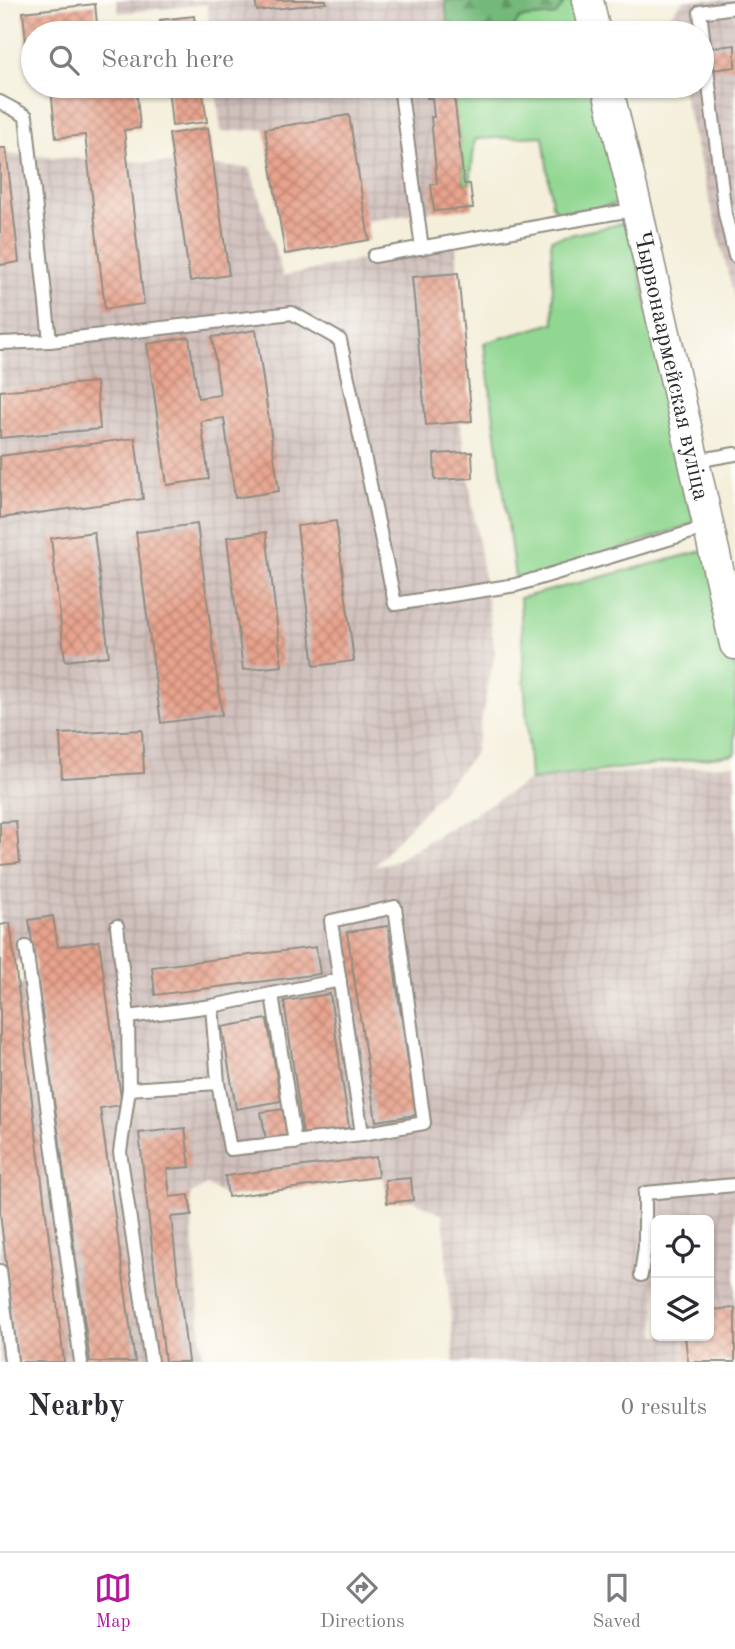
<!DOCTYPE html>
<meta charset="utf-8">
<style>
body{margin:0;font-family:"Old Standard TT",serif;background:#f2f2f3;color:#2b2b33}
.controls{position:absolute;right:21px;bottom:21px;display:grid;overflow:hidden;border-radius:10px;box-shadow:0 2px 5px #0004}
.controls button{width:63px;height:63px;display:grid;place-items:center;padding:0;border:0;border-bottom:2px solid #e1e1e2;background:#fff;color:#2b2b33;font:35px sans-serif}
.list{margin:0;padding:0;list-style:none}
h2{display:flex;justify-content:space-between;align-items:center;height:91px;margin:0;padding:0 28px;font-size:30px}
h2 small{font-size:23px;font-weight:400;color:#7c7c81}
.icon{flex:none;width:38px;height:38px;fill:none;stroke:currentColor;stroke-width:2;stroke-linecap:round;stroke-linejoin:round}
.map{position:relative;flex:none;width:735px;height:1362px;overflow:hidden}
.search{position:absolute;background:#fff;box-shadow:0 2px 5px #0004;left:21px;right:21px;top:21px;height:77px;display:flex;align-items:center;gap:18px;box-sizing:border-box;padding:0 24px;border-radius:38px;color:#7c7c81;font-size:26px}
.sheet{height:189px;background:#fff}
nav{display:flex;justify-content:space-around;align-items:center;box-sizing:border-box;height:98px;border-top:2px solid #e1e1e2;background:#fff;font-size:19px;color:#7c7c81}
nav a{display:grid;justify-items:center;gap:4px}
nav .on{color:#b5179e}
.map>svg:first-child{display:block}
.industrial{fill:url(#industrial-grid);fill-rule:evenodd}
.green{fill:#91d791;stroke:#5e815e;stroke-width:2}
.forest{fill:url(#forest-firs);stroke:#507253;stroke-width:2}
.building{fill:url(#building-cross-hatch)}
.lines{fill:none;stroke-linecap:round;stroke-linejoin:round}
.service-casing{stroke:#908d83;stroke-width:16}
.tertiary-casing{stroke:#908d83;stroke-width:33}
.service{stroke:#fff;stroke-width:12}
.tertiary{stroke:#fff;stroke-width:30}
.labels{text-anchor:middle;stroke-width:7;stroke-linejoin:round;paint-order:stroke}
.street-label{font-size:24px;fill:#2b2b2b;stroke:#fdfcf7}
</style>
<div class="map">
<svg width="735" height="1362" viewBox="0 0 735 1362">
<defs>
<pattern id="industrial-grid" width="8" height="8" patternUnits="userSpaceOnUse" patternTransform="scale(1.75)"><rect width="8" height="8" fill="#d0c0bc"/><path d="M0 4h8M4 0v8" fill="none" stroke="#b3a5a2"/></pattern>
<pattern id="forest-firs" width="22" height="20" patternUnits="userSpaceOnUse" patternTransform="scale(1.75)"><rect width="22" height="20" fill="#74b87b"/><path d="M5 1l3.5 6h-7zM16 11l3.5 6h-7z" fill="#5f9665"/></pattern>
<pattern id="building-cross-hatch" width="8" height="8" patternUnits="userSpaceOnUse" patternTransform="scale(1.75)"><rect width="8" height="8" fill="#e8a38d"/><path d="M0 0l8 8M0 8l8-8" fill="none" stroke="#bc8573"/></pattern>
</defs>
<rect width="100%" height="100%" fill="#fdfcf7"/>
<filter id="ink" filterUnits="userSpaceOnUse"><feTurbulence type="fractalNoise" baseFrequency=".0143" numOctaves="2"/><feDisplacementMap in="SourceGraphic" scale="14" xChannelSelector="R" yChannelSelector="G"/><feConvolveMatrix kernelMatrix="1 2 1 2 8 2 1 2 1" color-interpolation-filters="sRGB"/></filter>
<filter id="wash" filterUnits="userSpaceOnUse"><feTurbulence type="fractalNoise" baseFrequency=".00686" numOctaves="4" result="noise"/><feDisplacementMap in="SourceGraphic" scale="28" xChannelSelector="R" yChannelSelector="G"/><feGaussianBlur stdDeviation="1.57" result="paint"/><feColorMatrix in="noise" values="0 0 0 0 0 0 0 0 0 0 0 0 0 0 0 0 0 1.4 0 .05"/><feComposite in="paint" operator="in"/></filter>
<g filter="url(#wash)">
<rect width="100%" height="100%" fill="#f4efdb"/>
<!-- industrial -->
<path class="industrial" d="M 116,0 L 445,0 L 448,33 L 210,33 L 207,4 L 119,13 Z
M 684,0 L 735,0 L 735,301 L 681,86 L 702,86 L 702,33 L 668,33 L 664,21 Z
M 216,86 L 453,86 L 464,184 L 470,184 L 473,208 L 434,211 L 367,221 L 369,240 L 285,254 L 265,129 L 221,132 Z
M 4,154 L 250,168 L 283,276 L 455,240 L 470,405 L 458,410 L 495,652 L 474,755 L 375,865 L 392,863 L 530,780 L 735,764 L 735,1362 L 454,1362 L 443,1215 L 413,1200 L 411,1178 L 385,1180 L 378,1177 L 228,1197 L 206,1185 L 190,1195 L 203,1362 L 0,1362 L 0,1003 L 58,952 L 0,964 L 0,157 ZM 656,1220 L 709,1220 L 709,1336 L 656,1336 Z"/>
<!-- green -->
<path class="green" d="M 566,0 L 572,0 L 581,33 L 510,33 L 520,18 L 556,15 Z
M 453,86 L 595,86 L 623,191 L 616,204 L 559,214 L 552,205 L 543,136 L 475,139 L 470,184 L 464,184 Z
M 629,222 L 694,523 L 516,585 L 484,343 L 554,323 L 551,239 Z
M 710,549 L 731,650 L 735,660 L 735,754 L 530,780 L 520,598 Z"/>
<!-- forest -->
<path class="forest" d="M 445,0 L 566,0 L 556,15 L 520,18 L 510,33 L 448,33 Z"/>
<g id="blocks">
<!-- building -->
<path class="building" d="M 255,0 L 326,0 L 327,3 L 257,11 Z
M 95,4 L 98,33 L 33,33 L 33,52 L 27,52 L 23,12 Z
M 194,16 L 196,33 L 161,33 L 160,20 Z
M 735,45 L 735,67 L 712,70 L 709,48 Z
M 81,86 L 136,86 L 140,128 L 124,130 L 144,304 L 105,309 L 85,135 L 56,138 L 51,89 Z
M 168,86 L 202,86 L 207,122 L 172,126 Z
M 426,86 L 453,86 L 464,184 L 470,184 L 473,208 L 434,211 L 431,184 L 437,184 L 431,117 L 434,117 L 432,98 L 427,98 Z
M 349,115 L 369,240 L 285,254 L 265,129 Z
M 208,128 L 229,275 L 190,281 L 169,134 Z
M 0,148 L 6,148 L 19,262 L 0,265 Z
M 458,273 L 472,421 L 426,425 L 412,277 Z
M 256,330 L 279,491 L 235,498 L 224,418 L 201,421 L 209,479 L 167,485 L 147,344 L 189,337 L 198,398 L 220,395 L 212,337 Z
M 96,382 L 100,429 L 0,438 L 0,391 Z
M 135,438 L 143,499 L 0,518 L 0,456 Z
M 472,452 L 473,478 L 435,480 L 434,454 Z
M 336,521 L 354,661 L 314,666 L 297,526 Z
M 197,524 L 222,715 L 161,723 L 136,532 Z
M 94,532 L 109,656 L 65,661 L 51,538 Z
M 266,532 L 282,666 L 243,670 L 227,537 Z
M 142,730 L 144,773 L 62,778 L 60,734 Z
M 16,821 L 20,863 L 0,865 L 0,822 Z
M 53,916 L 58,947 L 99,941 L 122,1105 L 100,1108 L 135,1362 L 90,1362 L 29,920 Z
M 10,923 L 58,1311 L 64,1362 L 18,1362 L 0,1213 L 0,925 Z
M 388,926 L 416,1115 L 376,1121 L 347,932 Z
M 316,947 L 320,974 L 155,995 L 152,967 Z
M 330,994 L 349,1128 L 303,1135 L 284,1001 Z
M 267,1019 L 281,1101 L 236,1109 L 222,1027 Z
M 284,1109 L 289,1135 L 266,1139 L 261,1112 Z
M 185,1128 L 190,1167 L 167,1169 L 170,1197 L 189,1195 L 192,1215 L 171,1217 L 188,1362 L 165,1362 L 139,1133 Z
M 376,1157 L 378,1177 L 228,1197 L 225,1176 Z
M 411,1178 L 413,1200 L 387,1203 L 385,1180 Z
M 735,1308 L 735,1362 L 688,1362 L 685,1336 L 709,1336 L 709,1310 Z"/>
</g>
</g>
<g filter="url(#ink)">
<use href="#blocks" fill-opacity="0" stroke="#908d83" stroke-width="2"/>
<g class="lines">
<!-- service casing -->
<g class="service-casing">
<path id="service" d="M 735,7 L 700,12 L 725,214 L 735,256
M 400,86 L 422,248
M 0,102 L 26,116 L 50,341
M 374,256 L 637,209
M 0,343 L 50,341 L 292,313 L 340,340 L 395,604 L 516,585 L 708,527
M 695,461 L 735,454
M 117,926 L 128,1017 L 129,1089 L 120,1152 L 151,1362
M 26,947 L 81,1362
M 272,994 L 295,1143
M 212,1006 L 218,1083
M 128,1017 L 212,1006 L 340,980
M 129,1089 L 218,1083 L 230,1149 L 362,1134 L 331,921 L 395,907 L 424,1123 L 362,1134
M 0,1271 L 11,1362
M 641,1275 L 645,1247 L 645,1193 L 735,1185"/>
</g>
<!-- tertiary casing -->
<g class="tertiary-casing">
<g id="tertiary">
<path d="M 588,0 L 595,33"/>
<path id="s1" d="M 607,86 L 637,209 L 735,644"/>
</g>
</g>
<!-- service -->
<use href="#service" class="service"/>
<!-- tertiary -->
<use href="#tertiary" class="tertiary"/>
</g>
</g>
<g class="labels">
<!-- street labels -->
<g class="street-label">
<text dy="8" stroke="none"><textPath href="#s1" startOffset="287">Чырвонаармейская вуліца</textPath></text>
</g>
</g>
</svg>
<div class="controls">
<button><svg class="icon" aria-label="locate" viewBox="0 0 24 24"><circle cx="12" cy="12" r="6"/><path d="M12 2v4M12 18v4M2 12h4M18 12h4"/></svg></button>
<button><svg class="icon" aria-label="layers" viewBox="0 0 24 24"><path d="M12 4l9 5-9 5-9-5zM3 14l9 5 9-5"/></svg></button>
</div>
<div class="search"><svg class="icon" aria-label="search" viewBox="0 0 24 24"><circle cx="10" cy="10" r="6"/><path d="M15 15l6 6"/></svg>Search here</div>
</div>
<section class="sheet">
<h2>Nearby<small>0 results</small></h2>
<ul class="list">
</ul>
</section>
<nav>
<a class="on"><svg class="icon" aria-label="map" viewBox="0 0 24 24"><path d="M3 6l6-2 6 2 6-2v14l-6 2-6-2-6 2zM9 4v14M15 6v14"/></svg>Map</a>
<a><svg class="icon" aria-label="directions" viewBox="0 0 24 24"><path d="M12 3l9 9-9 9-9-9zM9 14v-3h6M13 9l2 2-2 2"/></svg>Directions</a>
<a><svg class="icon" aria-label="saved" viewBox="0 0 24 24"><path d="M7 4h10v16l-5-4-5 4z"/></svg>Saved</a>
</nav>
